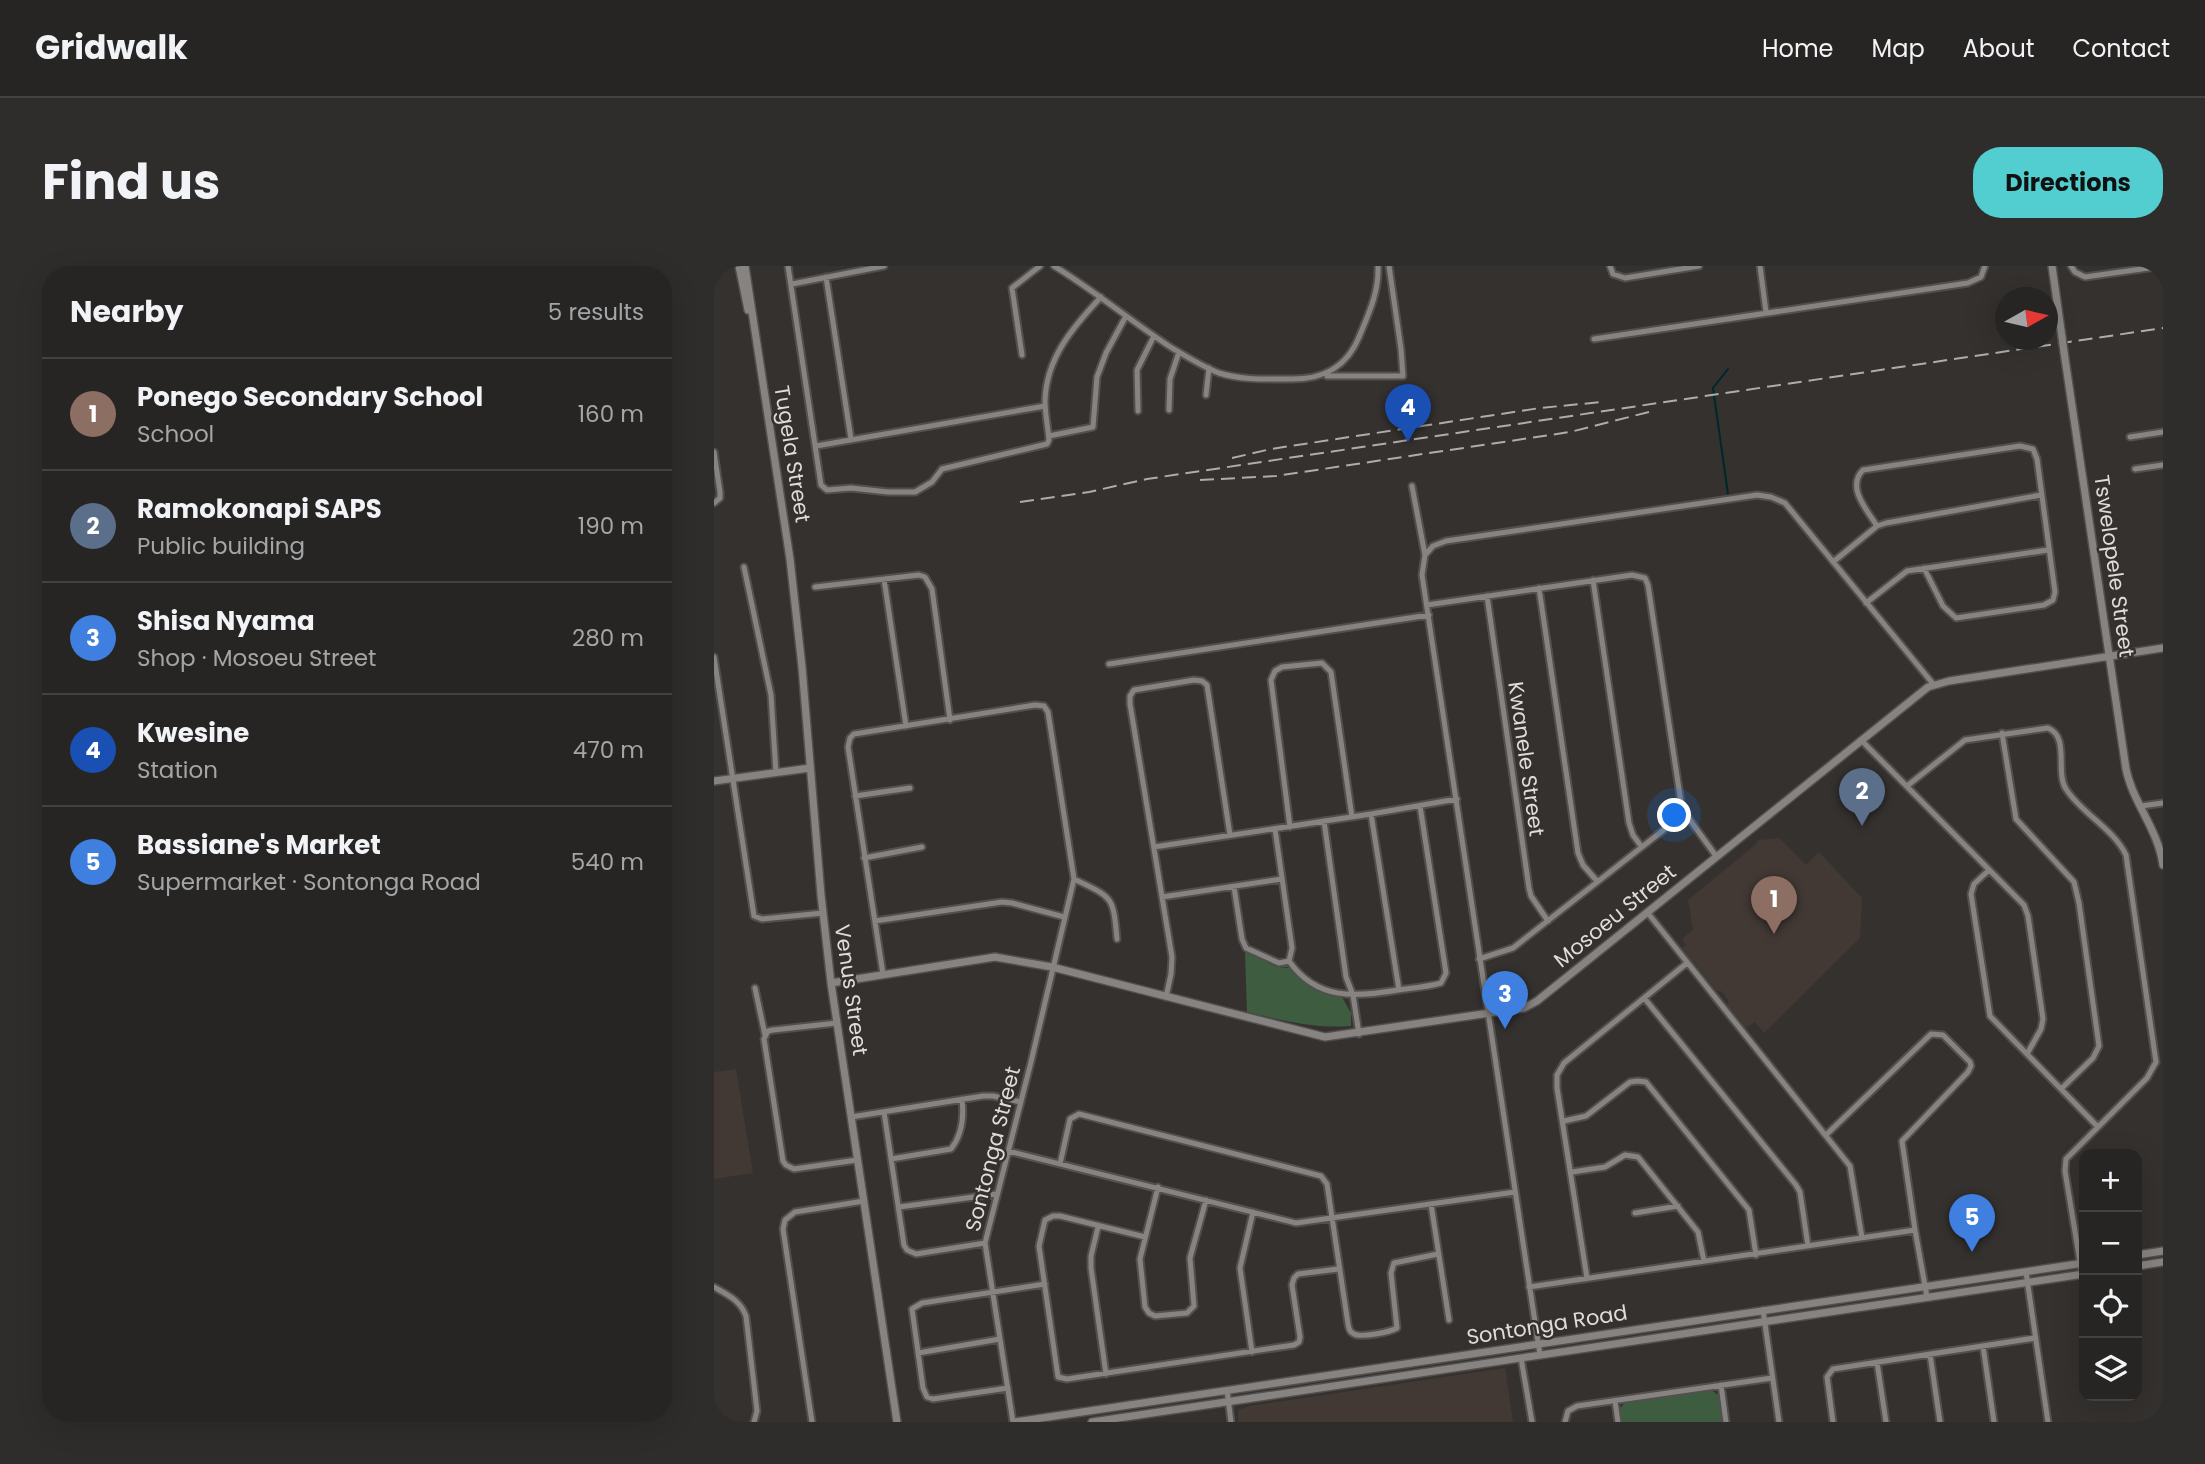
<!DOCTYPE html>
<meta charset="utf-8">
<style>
body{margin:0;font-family:Poppins,sans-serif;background:#2f2d2b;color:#f1f3f6}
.controls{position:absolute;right:21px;bottom:21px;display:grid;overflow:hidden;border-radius:14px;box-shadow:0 7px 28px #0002}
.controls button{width:63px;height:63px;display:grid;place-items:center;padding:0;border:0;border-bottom:2px solid #434241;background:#272523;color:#f1f3f6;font:35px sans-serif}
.compass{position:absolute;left:1281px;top:21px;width:63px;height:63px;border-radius:50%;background:#272523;box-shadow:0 7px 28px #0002;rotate:82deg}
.you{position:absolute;left:961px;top:550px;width:24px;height:24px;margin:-18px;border:5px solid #fff;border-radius:50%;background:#1a73e8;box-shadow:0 0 0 10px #1a73e833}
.badge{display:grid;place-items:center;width:46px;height:46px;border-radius:50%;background:#52cdd0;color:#fff;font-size:23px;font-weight:700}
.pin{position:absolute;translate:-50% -58px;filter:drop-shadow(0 2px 4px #0008)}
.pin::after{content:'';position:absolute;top:37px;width:24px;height:21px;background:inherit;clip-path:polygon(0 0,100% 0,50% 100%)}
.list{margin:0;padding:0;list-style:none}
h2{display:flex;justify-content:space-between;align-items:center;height:91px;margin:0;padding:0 28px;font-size:30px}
h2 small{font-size:23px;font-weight:400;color:#a4a5a6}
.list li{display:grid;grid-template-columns:46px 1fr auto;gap:21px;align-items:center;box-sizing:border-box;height:112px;padding:0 28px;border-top:2px solid #434241}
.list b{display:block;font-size:26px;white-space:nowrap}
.list p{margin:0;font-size:23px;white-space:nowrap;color:#a4a5a6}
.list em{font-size:23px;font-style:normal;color:#a4a5a6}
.icon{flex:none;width:38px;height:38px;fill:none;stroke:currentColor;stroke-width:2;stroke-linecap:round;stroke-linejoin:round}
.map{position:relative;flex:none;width:1449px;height:1156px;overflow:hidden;border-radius:28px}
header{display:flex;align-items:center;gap:42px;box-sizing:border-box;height:98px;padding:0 35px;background:#272523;border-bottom:2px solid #434241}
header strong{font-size:33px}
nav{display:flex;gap:38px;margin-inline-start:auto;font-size:24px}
.intro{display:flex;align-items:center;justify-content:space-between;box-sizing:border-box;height:168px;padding:0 42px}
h1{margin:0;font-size:49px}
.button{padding:18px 32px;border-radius:28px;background:#52cdd0;color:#111;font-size:24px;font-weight:700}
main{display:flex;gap:42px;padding:0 42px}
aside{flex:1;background:#272523;border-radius:28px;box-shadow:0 7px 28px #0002}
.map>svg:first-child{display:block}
.built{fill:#423934}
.green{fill:#3e5d40}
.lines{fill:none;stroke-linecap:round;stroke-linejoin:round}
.stream{stroke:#00272b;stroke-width:2}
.street-casing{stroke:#52504e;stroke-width:9}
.secondary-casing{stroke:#52504e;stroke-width:10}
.street{stroke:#868381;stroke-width:5}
.secondary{stroke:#868381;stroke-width:7}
.rail{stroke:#aeadab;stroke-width:2;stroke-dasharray:14 7;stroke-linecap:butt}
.secondary-bridge-casing{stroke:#52504e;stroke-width:10;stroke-linecap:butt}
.secondary-bridge{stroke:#868381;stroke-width:7}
.labels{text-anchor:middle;stroke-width:5;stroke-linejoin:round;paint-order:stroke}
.street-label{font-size:21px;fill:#dedddc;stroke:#34312f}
</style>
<header>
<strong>Gridwalk</strong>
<nav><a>Home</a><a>Map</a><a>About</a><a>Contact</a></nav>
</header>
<div class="intro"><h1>Find us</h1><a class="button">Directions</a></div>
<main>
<aside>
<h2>Nearby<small>5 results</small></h2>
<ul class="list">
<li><span class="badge" style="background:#8d6e63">1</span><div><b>Ponego Secondary School</b><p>School</p></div><em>160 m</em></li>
<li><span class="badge" style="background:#5c6f8a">2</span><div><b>Ramokonapi SAPS</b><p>Public building</p></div><em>190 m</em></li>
<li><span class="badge" style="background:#3f7fe0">3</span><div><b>Shisa Nyama</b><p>Shop · Mosoeu Street</p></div><em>280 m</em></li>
<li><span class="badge" style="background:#1a4fb4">4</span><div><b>Kwesine</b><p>Station</p></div><em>470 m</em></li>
<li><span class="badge" style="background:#3f7fe0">5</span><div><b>Bassiane's Market</b><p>Supermarket · Sontonga Road</p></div><em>540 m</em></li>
</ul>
</aside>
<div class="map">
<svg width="1449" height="1156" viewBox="0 0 1449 1156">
<rect width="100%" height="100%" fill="#34312f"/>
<!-- built -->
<path class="built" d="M 1065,572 L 1092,599 L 1105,586 L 1148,632 L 1146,672 L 1050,767 L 1041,756 L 1032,762 L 1014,740 L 1014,734 L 1007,725 L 1003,725 L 968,682 L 972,679 L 968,673 L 979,664 L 974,634 L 1041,579 L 1044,574 Z
M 22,803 L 39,907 L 0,913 L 0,806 Z
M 791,1102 L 799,1156 L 524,1156 L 524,1144 L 536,1140 Z"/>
<!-- green -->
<path class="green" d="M 531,686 L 563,701 L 577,702 L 593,718 L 604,725 L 628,731 L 637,747 L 637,760 C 601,763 567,754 533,746 Z
M 996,1123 L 1004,1129 L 1009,1156 L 907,1156 L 905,1143 L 912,1136 Z"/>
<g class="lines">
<!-- stream -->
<path class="stream" d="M 1014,103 L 999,122 L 1014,228"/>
<!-- street casing -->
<g class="street-casing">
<path id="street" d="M 74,0 L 107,219 L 113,224 L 137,222 L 174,226 L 201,226 L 218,216 L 228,203 L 333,178 L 335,174 C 334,161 331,148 331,135 C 332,92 359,61 387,31
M 340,0 C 381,25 418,56 458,82 C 473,91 489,101 505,107 C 527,114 551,113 574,113 C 607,114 632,103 645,71 C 655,47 665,26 664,0
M 896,0 L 899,8 L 911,12 L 985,0
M 1046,0 L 1052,46
M 1357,0 L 1361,6 L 1371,11 L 1449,0
M 112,11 L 137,173
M 78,18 L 170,0
M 880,73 L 1254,17 L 1267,11 L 1271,0
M 308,89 L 298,22 L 326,0
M 613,110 L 689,110 L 687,83 L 675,0
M 492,129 L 495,102
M 455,144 L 456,113 L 465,86
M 424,145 L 423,104 L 440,70
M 335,170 L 379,161 L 383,111 L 392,87 L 412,50
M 1416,171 L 1449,166
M 102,180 L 331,140
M 0,186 L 6,226 L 6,232 L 0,237
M 1421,203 L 1449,199
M 698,220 L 711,289 L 708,309 L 826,1089
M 1163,260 C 1153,244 1132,221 1149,204 L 1306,180 L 1319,183 L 1323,193 L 1341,326 L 1339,334 L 1330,339 L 1242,352 L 1229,340 L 1210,302
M 711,289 L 719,280 L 732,275 L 1043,229 L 1057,231 L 1071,237 L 1220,419
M 1119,296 L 1163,260 L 1172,257 L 1327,229
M 30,301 L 57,429 L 62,507
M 170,313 L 192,460
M 879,314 L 915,557 L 919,569 L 927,580
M 101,321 L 205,309 L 211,311 L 218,323 L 236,454
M 825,322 L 864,587 L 869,599 L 883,615
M 773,330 L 815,622 L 817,630 L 834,655
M 1152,337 L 1193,305 L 1334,284
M 713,339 L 918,309 L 931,312 L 934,319 L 968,543 L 1002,590
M 0,391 L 40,650 L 48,653 L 109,647
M 395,398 L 715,349
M 1288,467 L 1302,553 L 1360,616 L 1365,637 L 1385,780 L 1379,792 L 1347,823
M 1147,474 L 1310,639 L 1314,650 L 1329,753 L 1327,763 L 1313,788
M 1193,520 L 1251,474 L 1334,462 C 1356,471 1341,506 1352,523 C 1368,548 1399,562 1412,589 L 1442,796 L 1433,812 L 1352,893 L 1351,905 L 1368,1008
M 141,530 L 196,522
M 1427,540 L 1449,537
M 657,548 L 685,724
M 610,555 L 632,711 L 639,729 L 645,768
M 576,561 L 557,414 L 561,405 L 568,401 L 608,397 L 617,406 L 638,551
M 561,563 L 578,682 L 575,695
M 440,581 L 657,548 L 743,533
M 150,592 L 208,581
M 1275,604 L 1260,618 L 1257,628 L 1276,750 L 1383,860
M 360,613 C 399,632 399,629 403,673
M 520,621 L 528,673 L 532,682 L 565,697 L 575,695 C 603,735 642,731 684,724 C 698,722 713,721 727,717 L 732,707 L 706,540
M 448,631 L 568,613
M 933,646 L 1136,900 L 1148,972
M 161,655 L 288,636 L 298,637 L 350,651
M 765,693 L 799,682 L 970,548
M 169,708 L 134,481 L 136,472 L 140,468 L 321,439 L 330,440 L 334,446 L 360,613 L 317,796 L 271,977 L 299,1156
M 41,722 L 51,769
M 452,731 L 457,708 L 458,691 L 416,438 L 416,430 L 420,424 L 480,414 L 488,415 L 493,419 L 516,569
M 931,733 L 1082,919 L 1086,926 L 1094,980
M 123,757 L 59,764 L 54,765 L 50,773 L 69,895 L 72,899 L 80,903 L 143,894
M 170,846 L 190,979 L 193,984 L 202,988 L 271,977
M 137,851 L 269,830 L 279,830 L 307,836
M 850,855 L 872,850 L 916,816 L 924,815 L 932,816 L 1035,944 L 1042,989
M 1112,869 L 1217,768 L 1229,769 L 1256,796 L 1257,800 L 1254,806 L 1188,875 L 1201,964 L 1213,1031
M 294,885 L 582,957 L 801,926
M 177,893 L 237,883 C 248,869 250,850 248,833
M 346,898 L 356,853 L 365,848 L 607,910 L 613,918 L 634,1058 C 635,1062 635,1066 640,1068 C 647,1072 676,1066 683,1062 L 677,1007 L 680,997 L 724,988
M 858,906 L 891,901 L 911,889 L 924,891 L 984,966 L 990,995
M 444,921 L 426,993 L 431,1041 L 435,1047 L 441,1050 L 473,1047 L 480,1040 L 476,992 L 492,934
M 717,938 L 735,1054
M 185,941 L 282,928
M 921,947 L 964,940
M 384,961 L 377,990 L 377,1002 L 392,1108
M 431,971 L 346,950 L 339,950 L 331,954 L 325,980 L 344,1111 L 353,1113 L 580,1079 L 585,1076 L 586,1071 L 578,1019 L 580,1012 L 584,1008 L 624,1003
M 1312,1006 L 1334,1156
M 873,1012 L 843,822 L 843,809 L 850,797 L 973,697
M 0,1021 C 14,1029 26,1034 32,1050 L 43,1145 L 40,1156
M 815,1021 L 1201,964
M 1049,1044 L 1065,1156
M 1269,1080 L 1280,1156
M 538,1086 L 526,1002 L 539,946
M 204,1087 L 286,1073
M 1216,1088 L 1226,1156
M 807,1092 L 818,1156
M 1163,1096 L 1172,1156
M 1007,1119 L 1012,1156
M 294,1122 L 219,1133 L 213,1131 L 209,1122 L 198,1043 L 208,1037 L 331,1018
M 513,1124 L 517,1156
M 901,1135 L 904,1156
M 98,1156 L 69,963 L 71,954 L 81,946 L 150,935
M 851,1156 L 854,1145 L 863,1140 L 1058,1112
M 1119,1156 L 1113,1111 L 1119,1103 L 1321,1072"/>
</g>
<!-- secondary casing -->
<g class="secondary-casing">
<path id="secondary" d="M 25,0 L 34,44
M 31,0 L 76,293 L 88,401 L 107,629 L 117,717 L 183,1156
M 1338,0 L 1348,71
M 1350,86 L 1412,503 C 1419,537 1444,563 1449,599
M 0,515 L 96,502
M 117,717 L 281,691 L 338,701 L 611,771 L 810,742 L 823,735 L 1214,421 L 1235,415 L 1449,382
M 1423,989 L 1449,985
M 1423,1000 L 1449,996
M 301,1156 L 1370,997
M 378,1156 L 1370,1008"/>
</g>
<!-- street -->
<use href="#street" class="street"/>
<!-- secondary -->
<use href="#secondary" class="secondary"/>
<!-- rail -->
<path class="rail" d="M 518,192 L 557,183 L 826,142 L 888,136
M 486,214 L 562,210 L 856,166 L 935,146
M 306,236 L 375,226 L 433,213 L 1449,62"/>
<!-- secondary-bridge casing -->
<g class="secondary-bridge-casing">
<path id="secondary-bridge" d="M 1348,71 L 1350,86"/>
</g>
<!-- secondary-bridge -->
<use href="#secondary-bridge" class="secondary-bridge"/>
</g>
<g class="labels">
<!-- street labels -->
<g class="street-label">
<text transform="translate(78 188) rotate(81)" y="7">Tugela Street</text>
<text transform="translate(1400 300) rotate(82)" y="7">Tswelopele Street</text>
<text transform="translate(812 493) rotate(82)" y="7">Kwanele Street</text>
<text transform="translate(901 650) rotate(-39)" y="7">Mosoeu Street</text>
<text transform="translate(137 724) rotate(82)" y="7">Venus Street</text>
<text transform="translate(279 883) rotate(-76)" y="7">Sontonga Street</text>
<text transform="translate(833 1059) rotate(-9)" y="7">Sontonga Road</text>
</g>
</g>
</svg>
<div class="controls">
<button>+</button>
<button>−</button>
<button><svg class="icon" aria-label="locate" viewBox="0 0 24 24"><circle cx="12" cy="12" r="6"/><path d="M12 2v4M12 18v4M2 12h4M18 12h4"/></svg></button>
<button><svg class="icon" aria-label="layers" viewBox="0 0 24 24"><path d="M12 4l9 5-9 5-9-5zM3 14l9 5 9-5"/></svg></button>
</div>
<svg class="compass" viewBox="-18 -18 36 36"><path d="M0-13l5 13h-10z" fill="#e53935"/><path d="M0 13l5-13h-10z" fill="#a4a5a6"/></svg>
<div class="you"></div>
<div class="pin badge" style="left:1060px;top:668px;background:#8d6e63">1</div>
<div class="pin badge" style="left:1148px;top:560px;background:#5c6f8a">2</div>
<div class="pin badge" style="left:791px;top:763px;background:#3f7fe0">3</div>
<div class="pin badge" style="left:694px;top:176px;background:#1a4fb4">4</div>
<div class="pin badge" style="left:1258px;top:986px;background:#3f7fe0">5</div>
</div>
</main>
